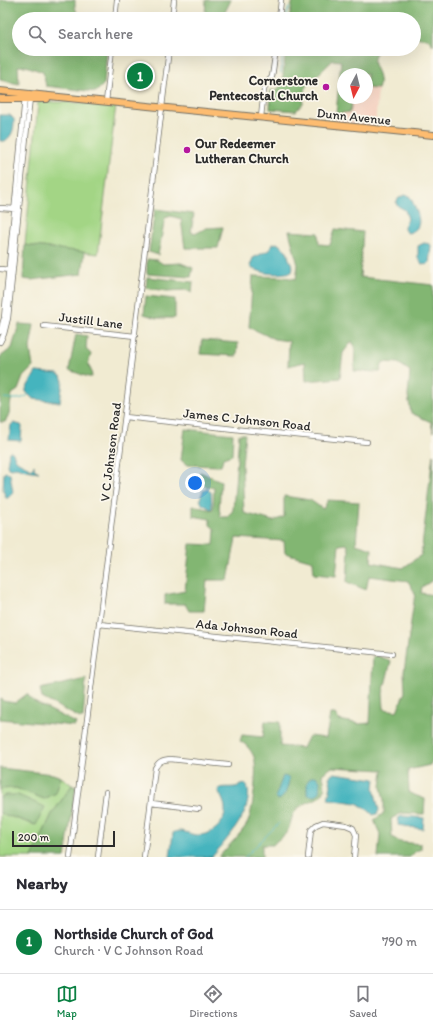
<!DOCTYPE html>
<meta charset="utf-8">
<style>
body{margin:0;font-family:Itim,sans-serif;background:#f7f7f7;color:#2b2b33}
.compass{position:absolute;left:337px;top:68px;width:36px;height:36px;border-radius:50%;background:#fff;box-shadow:0 4px 16px #0002;rotate:187deg}
.scale{position:absolute;left:12px;bottom:10px;width:103px;box-sizing:border-box;padding-left:4px;border:2px solid #2b2b2b;border-top:0;font-size:11px;line-height:14px;white-space:nowrap;color:#2b2b2b;-webkit-text-stroke:3px #fbf7ec;paint-order:stroke}
.you{position:absolute;left:195px;top:483px;width:14px;height:14px;margin:-10px;border:3px solid #fff;border-radius:50%;background:#1a73e8;box-shadow:0 0 0 6px #1a73e833}
.badge{display:grid;place-items:center;width:26px;height:26px;border-radius:50%;background:#0b8043;color:#fff;font-size:13px;font-weight:700}
.pin{position:absolute;translate:-50% -50%;border:2px solid #fff;box-shadow:0 1px 4px #0006}
.list{margin:0;padding:0;list-style:none}
h2{display:flex;justify-content:space-between;align-items:center;height:52px;margin:0;padding:0 16px;font-size:17px}
h2 small{font-size:13px;font-weight:400;color:#7c7c81}
.list li{display:grid;grid-template-columns:26px 1fr auto;gap:12px;align-items:center;box-sizing:border-box;height:64px;padding:0 16px;border-top:1px solid #e1e1e2}
.list b{display:block;font-size:15px;white-space:nowrap}
.list p{margin:0;font-size:13px;white-space:nowrap;color:#7c7c81}
.list em{font-size:13px;font-style:normal;color:#7c7c81}
.icon{flex:none;width:22px;height:22px;fill:none;stroke:currentColor;stroke-width:2;stroke-linecap:round;stroke-linejoin:round}
.map{position:relative;flex:none;width:433px;height:857px;overflow:hidden}
.search{position:absolute;background:#fff;box-shadow:0 4px 16px #0002;left:12px;right:12px;top:12px;height:44px;display:flex;align-items:center;gap:10px;box-sizing:border-box;padding:0 14px;border-radius:22px;color:#7c7c81;font-size:15px}
.sheet{height:116px;background:#fff}
nav{display:flex;justify-content:space-around;align-items:center;box-sizing:border-box;height:56px;border-top:1px solid #e1e1e2;background:#fff;font-size:11px;color:#7c7c81}
nav a{display:grid;justify-items:center;gap:2px}
nav .on{color:#0b8043}
.map>svg:first-child{display:block}
.built{fill:#f5d3c2}
.green{fill:#a3d585;stroke:#678058}
.forest{fill:#82b672;stroke:#56704e}
.water{fill:#45b4be;stroke:#387074}
.lines{fill:none;stroke-linecap:round;stroke-linejoin:round}
.stream{stroke:#45b4be;stroke-width:1}
.minor-casing{stroke:#706e65;stroke-width:6}
.major-casing{stroke:#706e65;stroke-width:8}
.minor{stroke:#fff;stroke-width:4.5}
.major{stroke:#fdbc6f;stroke-width:6}
.poi-dot{fill:#b5179e;stroke:#fbf7ec;stroke-width:1.5}
.labels{text-anchor:middle;stroke-width:3.5;stroke-linejoin:round;paint-order:stroke}
.poi-label{font-size:13px;font-weight:bold;fill:#2b2b2b;stroke:#fbf7ec;text-anchor:end}
.street-label{font-size:13px;fill:#2b2b2b;stroke:#fbf7ec}
</style>
<div class="map">
<svg width="433" height="857" viewBox="0 0 433 857">
<rect width="100%" height="100%" fill="#fbf7ec"/>
<filter id="ink" filterUnits="userSpaceOnUse"><feTurbulence type="fractalNoise" baseFrequency=".025" numOctaves="2"/><feDisplacementMap in="SourceGraphic" scale="8" xChannelSelector="R" yChannelSelector="G"/><feConvolveMatrix kernelMatrix="1 2 1 2 8 2 1 2 1" color-interpolation-filters="sRGB"/></filter>
<filter id="wash" filterUnits="userSpaceOnUse"><feTurbulence type="fractalNoise" baseFrequency=".012" numOctaves="4" result="noise"/><feDisplacementMap in="SourceGraphic" scale="16" xChannelSelector="R" yChannelSelector="G"/><feGaussianBlur stdDeviation="0.9" result="paint"/><feColorMatrix in="noise" values="0 0 0 0 0 0 0 0 0 0 0 0 0 0 0 0 0 1.4 0 .05"/><feComposite in="paint" operator="in"/></filter>
<g filter="url(#wash)">
<rect width="100%" height="100%" fill="#f1ebd2"/>
<!-- built -->
<path class="built" d="M 367,88 L 378,89 L 375,127 L 335,122 L 336,114 L 350,112 L 353,98 L 367,98 Z"/>
<!-- green -->
<path class="green" d="M 39,102 L 64,102 L 116,105 L 98,254 L 25,245 L 38,103 Z
M 61,777 L 72,785 L 52,814 L 32,857 L 0,857 L 0,813 L 35,825 L 5,795 L 0,798 L 0,789 L 16,788 L 44,799 L 56,793 Z"/>
<!-- forest -->
<path class="forest" d="M 0,0 L 75,0 L 75,7 L 79,19 L 19,19 L 19,49 L 107,49 L 104,84 L 96,92 L 46,86 L 43,72 L 26,66 L 18,66 L 19,84 L 0,80 Z
M 206,0 L 231,0 L 224,14 L 205,15 Z
M 293,0 L 433,0 L 433,45 L 428,39 L 414,37 L 414,19 L 289,19 Z
M 286,49 L 378,49 C 368,67 378,65 379,80 C 380,83 379,86 378,89 L 367,88 L 367,74 L 343,74 L 343,98 L 353,98 L 350,112 L 336,114 L 341,61 L 333,60 L 306,86 L 303,103 L 296,111 L 270,109 L 271,90 L 276,91 L 282,84 Z
M 155,209 L 194,214 L 191,232 L 197,233 L 206,228 L 223,227 L 218,248 L 185,248 L 181,219 L 171,216 L 165,218 L 158,255 L 149,252 Z
M 335,229 L 363,232 L 360,277 L 433,285 L 433,432 L 431,422 L 411,413 L 408,396 L 410,371 L 398,363 L 383,362 L 380,372 L 354,371 L 355,347 L 352,341 L 343,353 L 340,378 L 306,381 L 305,362 L 288,366 L 289,341 L 274,339 L 249,327 L 253,276 L 284,277 L 296,279 L 298,265 L 289,231 L 318,233 L 319,244 L 330,245 Z
M 25,245 L 85,252 L 82,274 L 31,280 L 23,279 Z
M 147,259 L 157,260 L 163,264 L 181,263 L 193,268 L 191,277 L 147,274 Z
M 147,277 L 193,282 L 192,293 L 186,290 L 167,291 L 146,288 Z
M 146,296 L 175,299 L 175,318 L 157,318 L 144,314 Z
M 19,324 L 34,325 L 30,348 L 33,367 L 23,377 L 18,390 L 12,394 L 9,414 L 5,422 L 0,422 L 0,357 L 12,348 Z
M 76,334 L 87,336 L 86,349 L 91,354 L 88,365 L 91,370 L 92,377 L 88,377 L 69,370 Z
M 202,340 L 238,343 L 237,356 L 200,354 Z
M 185,429 L 233,434 L 232,455 L 223,458 L 221,466 L 187,465 L 181,460 Z
M 239,434 L 245,434 L 242,465 L 244,513 L 273,521 L 284,517 L 284,496 L 310,500 L 323,509 L 328,500 L 359,502 L 356,544 L 372,549 L 371,562 L 403,568 L 421,555 L 433,454 L 433,580 L 422,587 L 421,593 L 433,595 L 433,759 L 430,765 L 408,770 L 409,793 L 425,799 L 424,814 L 401,813 L 391,819 L 392,837 L 400,842 L 421,844 L 421,849 L 416,851 L 410,857 L 378,857 L 380,834 L 374,820 L 384,813 L 384,800 L 381,787 L 383,770 L 332,767 L 322,774 C 332,801 311,797 297,809 C 291,815 291,825 287,832 C 283,838 277,839 273,845 L 262,845 L 262,857 L 219,857 C 228,846 240,835 247,824 C 253,813 258,768 254,757 C 251,750 247,745 240,741 L 242,735 L 263,737 L 265,721 L 280,722 L 280,746 L 303,748 L 309,736 L 326,738 L 330,714 L 335,714 L 339,720 L 360,724 L 370,723 L 373,656 L 378,656 L 391,661 L 383,693 L 384,709 L 397,711 L 405,692 L 404,672 L 415,593 L 408,581 L 369,576 L 366,590 L 347,582 L 349,550 L 347,544 L 339,545 L 336,576 L 314,574 L 313,561 L 285,553 L 284,541 L 236,538 L 228,580 L 207,580 L 204,611 L 189,611 L 185,604 L 165,604 L 165,595 L 185,591 L 190,544 L 214,545 L 215,529 L 210,525 L 210,519 L 193,516 L 193,506 L 213,510 L 214,488 L 197,484 L 200,472 L 221,481 L 219,509 L 221,517 L 228,517 L 233,510 Z
M 86,679 L 83,718 L 80,718 L 42,698 L 40,689 Z
M 27,694 L 34,702 L 76,723 L 75,726 L 0,719 L 0,698 L 3,701 L 15,703 Z
M 0,768 L 53,774 L 61,777 L 56,793 L 44,799 L 16,788 L 0,789 Z
M 72,785 L 76,787 L 65,857 L 32,857 L 52,814 Z
M 5,795 L 18,795 L 45,807 L 36,825 L 0,813 L 0,798 Z"/>
<!-- water -->
<path class="water" d="M 0,115 L 10,115 L 14,119 C 14,129 13,135 5,141 L 0,141 Z
M 404,195 L 409,196 L 411,198 C 415,209 428,228 408,233 L 405,231 C 402,226 406,224 408,219 L 405,210 L 398,206 L 396,203 L 398,199 Z
M 277,243 L 287,251 L 289,259 L 293,267 L 292,272 C 277,275 262,275 250,266 L 253,258 L 269,250 L 273,244 Z
M 424,243 L 430,244 L 431,246 L 429,263 L 427,265 L 422,264 L 418,258 L 418,246 Z
M 36,372 L 58,374 L 61,376 L 63,381 L 60,402 L 33,399 L 26,392 L 26,389 Z
M 13,423 L 21,425 L 22,426 L 21,441 L 9,440 L 11,425 Z
M 9,452 L 11,451 C 15,454 13,456 16,460 C 19,463 28,467 32,469 L 34,465 L 34,469 L 39,472 L 26,470 L 16,467 L 11,469 L 8,468 L 7,465 Z
M 6,472 L 10,474 L 13,492 L 8,498 L 6,498 L 3,490 L 4,473 Z
M 207,489 L 211,492 L 212,508 L 211,509 L 202,504 L 200,499 L 203,491 Z
M 334,773 L 375,779 L 374,788 L 379,810 L 377,814 L 373,815 L 368,810 L 357,803 L 328,799 L 331,785 L 329,777 Z
M 283,776 L 287,777 L 289,779 C 288,787 286,796 279,800 L 275,798 Z
M 316,776 L 320,781 L 319,793 L 316,796 L 307,795 L 307,782 L 311,777 Z
M 243,784 L 247,785 C 255,810 227,839 212,857 L 170,857 L 173,833 C 180,828 188,834 196,835 C 211,836 226,824 225,809 C 225,802 220,796 218,789 C 226,785 233,790 243,784 Z
M 402,816 L 424,818 L 423,829 L 398,825 L 399,817 Z"/>
<g class="lines">
<!-- stream -->
<path class="stream" d="M 286,19 L 289,7
M 281,73 L 283,49
M 4,398 C 13,399 20,401 28,395
M 245,857 L 279,823"/>
</g>
</g>
<g filter="url(#ink)">
<g class="lines">
<!-- minor casing -->
<g class="minor-casing">
<path id="minor" d="M 115,19 L 117,0
M 172,19 L 174,0
M 279,19 L 281,0
M 106,102 L 112,49
M 261,117 L 264,90 L 266,84 L 272,77 L 276,49
M 0,208 L 16,209
M 0,269 L 10,270
M 44,326 L 135,336
M 0,332 L 4,318 L 25,97
M 0,342 L 4,334 L 8,318 L 30,97
M 125,417 L 243,430 L 367,442
M 99,624 L 392,654
M 151,803 L 199,809
M 70,857 L 128,390 L 169,49
M 98,857 L 106,792
M 144,857 L 155,768 C 159,761 162,760 170,759 L 228,765
M 308,857 L 311,830 L 316,825 L 323,822 L 346,825 L 353,828 L 356,835 L 354,857"/>
</g>
<!-- major casing -->
<g class="major-casing">
<path id="major" d="M 0,91 L 433,135
M 0,99 L 47,99"/>
</g>
<!-- minor -->
<use href="#minor" class="minor"/>
<!-- major -->
<use href="#major" class="major"/>
</g>
</g>
<!-- markers -->
<g class="poi-dot">
<circle cx="326" cy="87" r="4"/>
<circle cx="187" cy="150" r="4"/>
</g>
<g class="labels">
<!-- poi labels -->
<g class="poi-label">
<text x="318" y="85">Cornerstone<tspan x="318" dy="15">Pentecostal Church</tspan></text>
<text x="195" y="148" text-anchor="start">Our Redeemer<tspan x="195" dy="15">Lutheran Church</tspan></text>
</g>
<!-- street labels -->
<g class="street-label">
<text transform="translate(354 116) rotate(6)" y="5">Dunn Avenue</text>
<text transform="translate(91 320) rotate(7)" y="5">Justill Lane</text>
<text transform="translate(247 419) rotate(6)" y="5">James C Johnson Road</text>
<text transform="translate(110 452) rotate(-83)" y="5">V C Johnson Road</text>
<text transform="translate(247 628) rotate(6)" y="5">Ada Johnson Road</text>
</g>
</g>
</svg>
<svg class="compass" viewBox="-18 -18 36 36"><path d="M0-13l5 13h-10z" fill="#e53935"/><path d="M0 13l5-13h-10z" fill="#7c7c81"/></svg>
<div class="scale">200 m</div>
<div class="you"></div>
<div class="pin badge" style="left:140px;top:76px">1</div>
<div class="search"><svg class="icon" aria-label="search" viewBox="0 0 24 24"><circle cx="10" cy="10" r="6"/><path d="M15 15l6 6"/></svg>Search here</div>
</div>
<section class="sheet">
<h2>Nearby<small></small></h2>
<ul class="list">
<li><span class="badge">1</span><div><b>Northside Church of God</b><p>Church · V C Johnson Road</p></div><em>790 m</em></li>
</ul>
</section>
<nav>
<a class="on"><svg class="icon" aria-label="map" viewBox="0 0 24 24"><path d="M3 6l6-2 6 2 6-2v14l-6 2-6-2-6 2zM9 4v14M15 6v14"/></svg>Map</a>
<a><svg class="icon" aria-label="directions" viewBox="0 0 24 24"><path d="M12 3l9 9-9 9-9-9zM9 14v-3h6M13 9l2 2-2 2"/></svg>Directions</a>
<a><svg class="icon" aria-label="saved" viewBox="0 0 24 24"><path d="M7 4h10v16l-5-4-5 4z"/></svg>Saved</a>
</nav>
